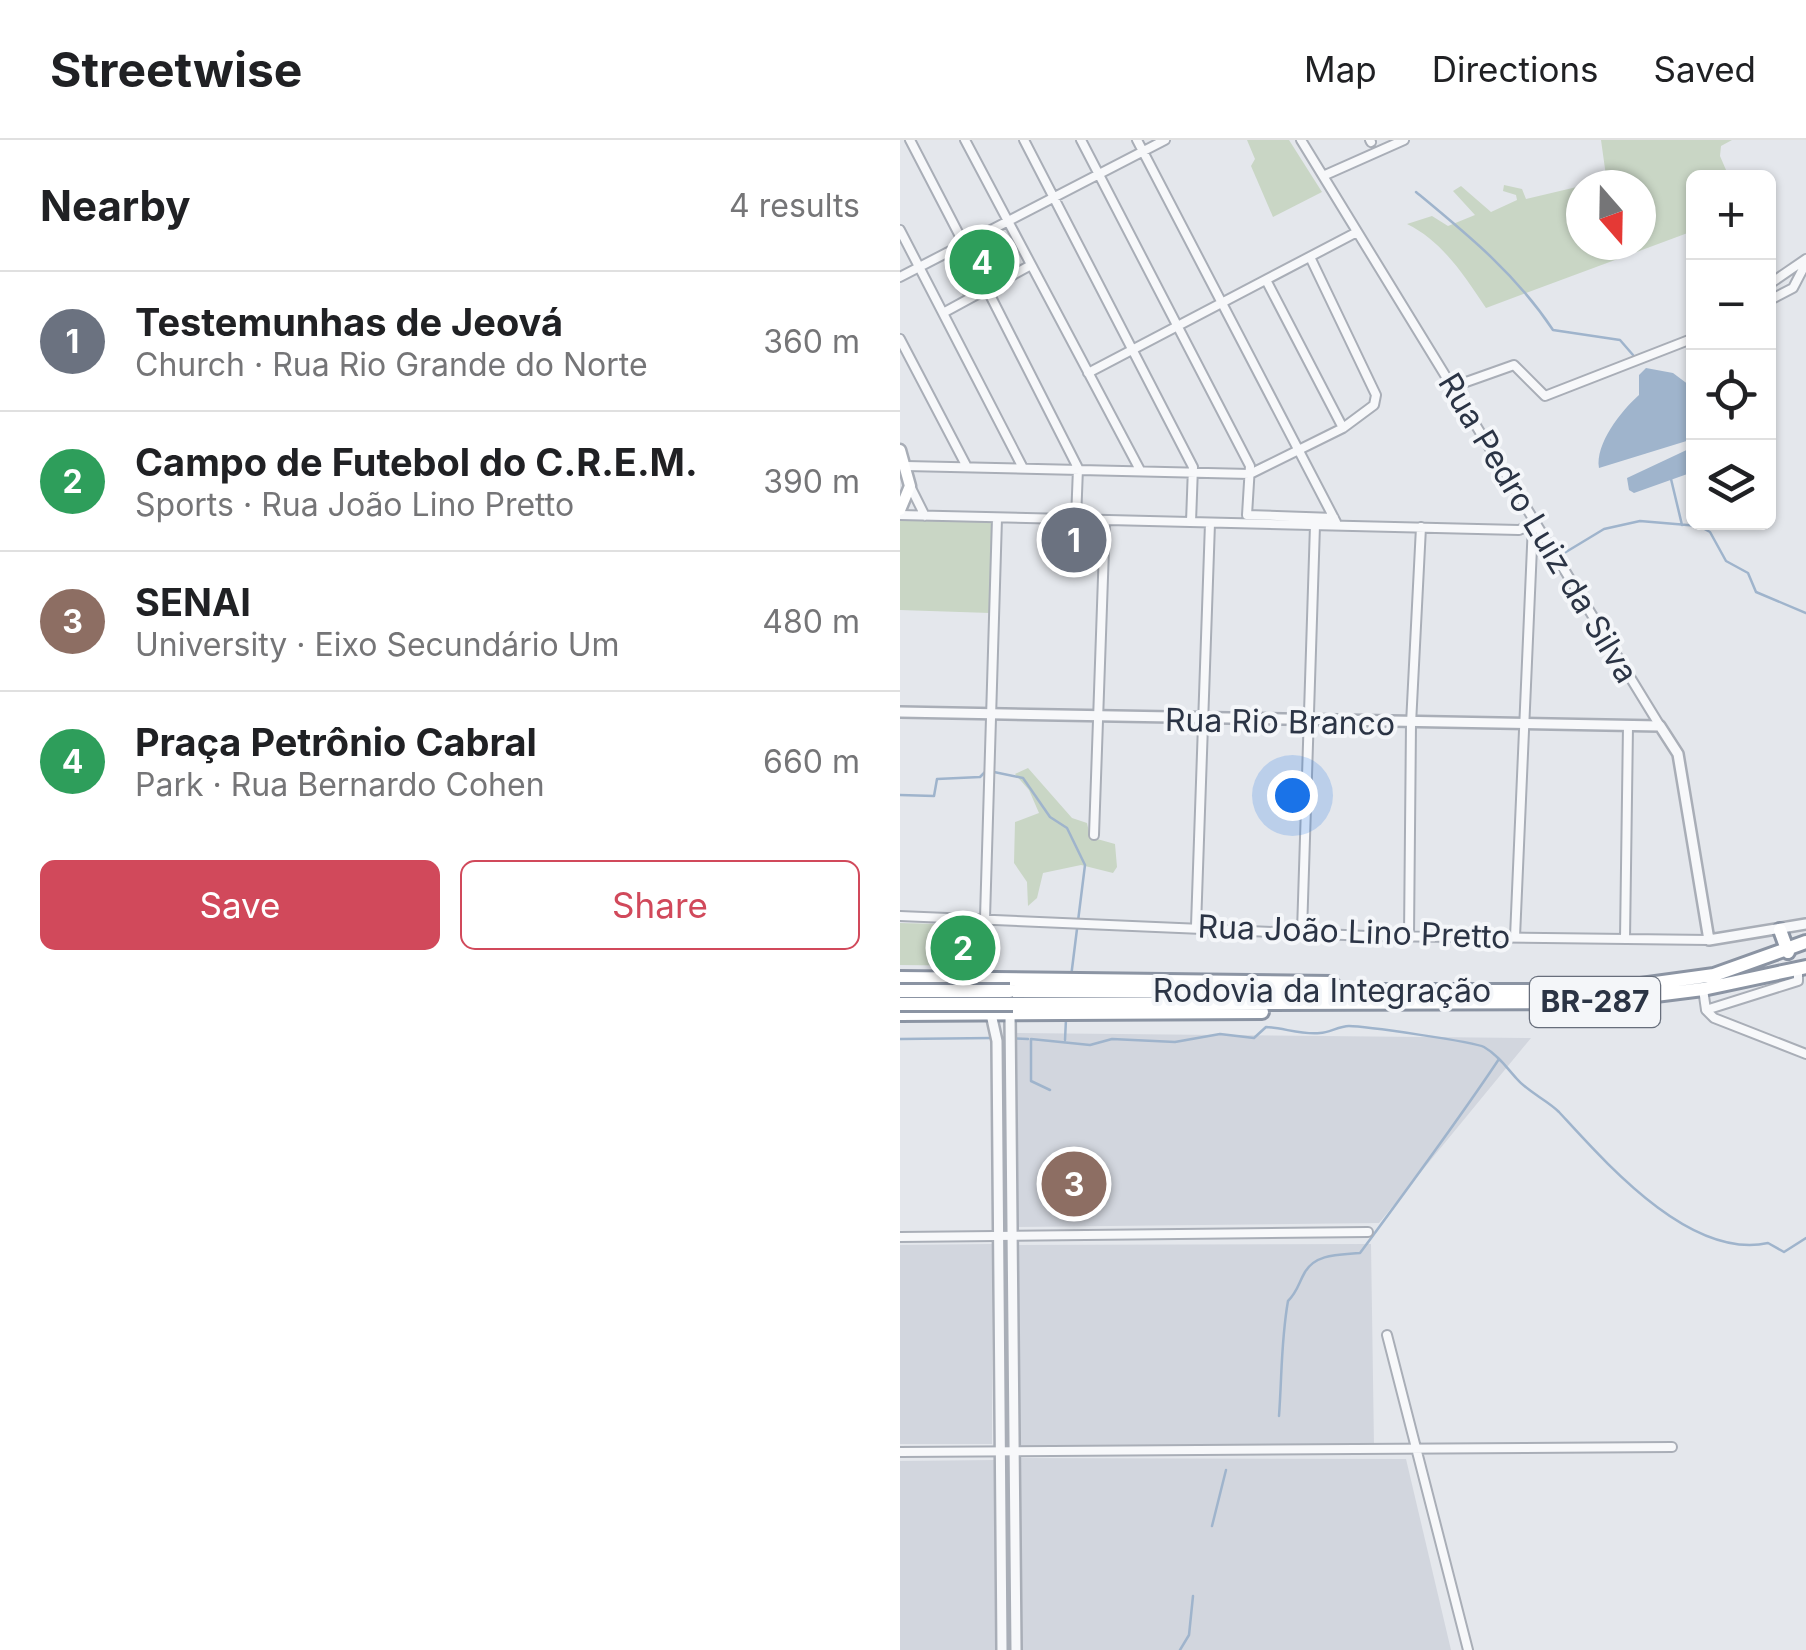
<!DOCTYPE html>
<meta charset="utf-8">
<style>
body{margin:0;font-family:Inter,sans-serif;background:#f2f2f2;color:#202124}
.controls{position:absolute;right:30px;top:30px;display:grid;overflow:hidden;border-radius:15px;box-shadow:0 2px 8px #0004}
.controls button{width:90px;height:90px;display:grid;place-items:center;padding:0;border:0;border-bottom:2px solid #e0e0e0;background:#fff;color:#202124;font:50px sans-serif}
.compass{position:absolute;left:666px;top:30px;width:90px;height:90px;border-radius:50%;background:#fff;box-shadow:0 2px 8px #0004;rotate:160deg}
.you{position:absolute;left:392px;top:655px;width:35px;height:35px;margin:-25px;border:8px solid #fff;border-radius:50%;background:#1a73e8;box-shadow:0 0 0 15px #1a73e833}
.badge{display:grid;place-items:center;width:65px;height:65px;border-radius:50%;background:#d1495b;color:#fff;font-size:32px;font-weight:700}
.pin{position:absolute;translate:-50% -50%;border:5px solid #fff;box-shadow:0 2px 10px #0006}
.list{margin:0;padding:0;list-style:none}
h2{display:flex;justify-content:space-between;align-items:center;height:130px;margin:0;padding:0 40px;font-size:42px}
h2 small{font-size:32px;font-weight:400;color:#757577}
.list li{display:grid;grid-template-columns:65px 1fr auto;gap:30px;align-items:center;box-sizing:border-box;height:140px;padding:0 40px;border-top:2px solid #e0e0e0}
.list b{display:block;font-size:38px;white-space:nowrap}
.list p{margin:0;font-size:32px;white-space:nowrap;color:#757577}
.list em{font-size:32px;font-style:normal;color:#757577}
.actions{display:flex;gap:20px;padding:30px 40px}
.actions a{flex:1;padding:22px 0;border:2px solid #d1495b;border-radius:15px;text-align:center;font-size:35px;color:#d1495b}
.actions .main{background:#d1495b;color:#fff}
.icon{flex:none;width:55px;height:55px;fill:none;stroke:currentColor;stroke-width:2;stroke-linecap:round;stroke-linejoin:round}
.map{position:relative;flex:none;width:906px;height:1510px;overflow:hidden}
header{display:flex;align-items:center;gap:60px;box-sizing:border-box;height:140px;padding:0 50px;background:#fff;border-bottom:2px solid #e0e0e0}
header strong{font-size:48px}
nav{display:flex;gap:55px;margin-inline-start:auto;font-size:35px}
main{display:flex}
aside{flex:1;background:#fff}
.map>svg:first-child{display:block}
.built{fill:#d2d6de}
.green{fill:#c9d6c5}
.water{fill:#9fb4cc}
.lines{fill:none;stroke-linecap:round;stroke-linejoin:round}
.stream{stroke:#9fb4cc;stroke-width:2.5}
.minor-casing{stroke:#a9aeb7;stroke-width:12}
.tertiary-casing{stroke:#a9aeb7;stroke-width:14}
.secondary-casing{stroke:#a9aeb7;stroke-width:15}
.trunk-casing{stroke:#8b94a3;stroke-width:18}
.minor{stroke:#f7f8fa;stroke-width:8}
.tertiary{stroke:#f7f8fa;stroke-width:9}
.secondary{stroke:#fff;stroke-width:10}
.trunk{stroke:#fff;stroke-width:12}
.trunk-bridge-casing{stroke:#8b94a3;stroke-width:18;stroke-linecap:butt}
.trunk-bridge{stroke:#fff;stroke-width:12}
.labels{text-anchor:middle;stroke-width:8;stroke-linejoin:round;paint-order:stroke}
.shield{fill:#f4f6f9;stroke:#676e7b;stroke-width:2.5}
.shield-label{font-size:30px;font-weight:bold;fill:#2b3445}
.street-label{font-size:32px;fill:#2b3445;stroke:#f4f6f9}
</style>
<header>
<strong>Streetwise</strong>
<nav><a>Map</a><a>Directions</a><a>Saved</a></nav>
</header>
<main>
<aside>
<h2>Nearby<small>4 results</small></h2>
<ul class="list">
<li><span class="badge" style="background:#6b7280">1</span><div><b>Testemunhas de Jeová</b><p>Church · Rua Rio Grande do Norte</p></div><em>360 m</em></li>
<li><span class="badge" style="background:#2e9e5b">2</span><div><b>Campo de Futebol do C.R.E.M.</b><p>Sports · Rua João Lino Pretto</p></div><em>390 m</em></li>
<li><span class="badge" style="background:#8d6e63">3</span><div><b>SENAI</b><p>University · Eixo Secundário Um</p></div><em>480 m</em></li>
<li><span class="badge" style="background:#2e9e5b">4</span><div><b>Praça Petrônio Cabral</b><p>Park · Rua Bernardo Cohen</p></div><em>660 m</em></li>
</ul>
<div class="actions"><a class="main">Save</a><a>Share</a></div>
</aside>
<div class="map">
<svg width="906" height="1510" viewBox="0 0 906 1510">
<rect width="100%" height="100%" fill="#e4e7ec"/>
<!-- built -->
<path class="built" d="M 116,893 L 631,898 L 479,1083 L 117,1087 Z
M 92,1104 L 92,1304 L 0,1304 L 0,1105 Z
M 471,1104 L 474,1306 L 117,1306 L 117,1105 Z
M 120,1318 L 506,1319 L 551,1510 L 122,1510 Z
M 94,1320 L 97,1510 L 0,1510 L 0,1321 Z"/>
<!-- green -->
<path class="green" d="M 347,0 L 389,0 L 422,52 L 373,77 L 351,26 L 355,19 Z
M 701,0 L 832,0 L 821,6 L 820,16 L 829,37 L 794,38 L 793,91 L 586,168 C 564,135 542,101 507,84 L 532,76 L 548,86 L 575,75 L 553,51 L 561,46 L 591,72 L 617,60 L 616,55 L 603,51 L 604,45 L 622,49 L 626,59 L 681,46 L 681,105 L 741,105 L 741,45 L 685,45 L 706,36 Z
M 102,88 L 121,126 L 63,156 L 44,118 Z
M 0,379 L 93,382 L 90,473 L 0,470 Z
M 128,628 L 172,678 L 187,683 L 190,697 L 215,704 L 217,727 L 213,733 L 181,725 L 143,733 L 137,758 L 128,766 L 127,742 L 114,723 L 115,682 L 139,673 L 129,650 L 115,634 Z
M 0,783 L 76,785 L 77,810 L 89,816 L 89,826 L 0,825 Z"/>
<!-- water -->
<path class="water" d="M 746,228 L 773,233 L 793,248 L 793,299 L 699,328 C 695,304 721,271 739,255 L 739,235 Z
M 793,307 L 793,332 L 734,353 L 729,350 L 727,338 Z"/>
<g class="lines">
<!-- stream -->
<path class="stream" d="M 516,52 C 568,95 616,134 653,190 L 720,200 L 733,215
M 771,339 L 782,385
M 661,415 L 704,389 L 740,381 L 799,386 L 810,392 L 826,421 L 848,433 L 856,452 L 906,473
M 94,632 L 123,638 L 150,677 L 167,688 L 185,725 L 171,837
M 0,655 L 34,656 L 37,639 L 80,637 L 85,632
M 101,898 L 128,899
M 0,899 L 93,898
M 165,900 L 166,879
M 150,950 L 131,941 L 131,899 L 190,905 L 212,899 L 275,902 L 320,894 L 354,898 L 366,887 C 384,888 402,895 420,893 C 429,893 439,886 449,886 C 464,886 575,902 584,907 C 598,915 607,928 617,939 C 628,952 647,960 659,972 C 706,1023 790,1120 868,1103 L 884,1112 L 906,1098
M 379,1276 C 382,1235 381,1200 388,1161 C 398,1151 398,1144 405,1132 C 416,1113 441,1115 460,1113 C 508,1048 555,985 599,919
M 312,1386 L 326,1330
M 280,1510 L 289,1495 L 293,1456"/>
<!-- minor casing -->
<g class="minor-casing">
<path id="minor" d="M 10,0 L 64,104
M 65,0 L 240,330
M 124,0 L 293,327 L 291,382
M 181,0 L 350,326 L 347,375 L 434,378
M 237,0 L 436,382
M 401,0 L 760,586
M 470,0 L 471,2
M 423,36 L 504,0
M 0,90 L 123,328
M 0,137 L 265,0
M 366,140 L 443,288
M 868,145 L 906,119
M 87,149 L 178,328 L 176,380
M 868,161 L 893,148 L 906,123
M 43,173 L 131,125
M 0,199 L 67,327
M 188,233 L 457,92
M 552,247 L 614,225 L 645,256 L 794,198
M 6,326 L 350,334 L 443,288 L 474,265 L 476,255 L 410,117
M 10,346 L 25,376
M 0,375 L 619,390 L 633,384
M 194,695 L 205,380
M 0,776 L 468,796 L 809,800
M 85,778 L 97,378
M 296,786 L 310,383
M 402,792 L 415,385
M 509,796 L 511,584 L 521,387
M 615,797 L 633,384
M 725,799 L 728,586
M 803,849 L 806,870 L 814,878 L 906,914
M 806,870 L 898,841 L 898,829
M 0,1097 L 468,1092
M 487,1195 L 568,1510
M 0,1312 L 772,1307"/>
</g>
<!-- tertiary casing -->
<g class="tertiary-casing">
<path id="tertiary" d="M 0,572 L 760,586 L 778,614 L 809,800 L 906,784
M 91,874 L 97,901 L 102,1510
M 110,874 L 116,1510"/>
</g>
<!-- secondary casing -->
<g class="secondary-casing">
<path id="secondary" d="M 0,310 L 10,346 L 0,370"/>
</g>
<!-- trunk casing -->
<g class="trunk-casing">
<path id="trunk" d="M 880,790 L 888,812
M 0,838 L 432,843
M 110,851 L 697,851 L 814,835 L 906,802
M 113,864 L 700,862 L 803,849 L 906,827
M 0,874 L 362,872"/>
</g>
<!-- minor -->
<use href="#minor" class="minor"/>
<!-- tertiary -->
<use href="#tertiary" class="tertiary"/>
<!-- secondary -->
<use href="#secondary" class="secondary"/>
<!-- trunk -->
<use href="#trunk" class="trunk"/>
<!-- trunk-bridge casing -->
<g class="trunk-bridge-casing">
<path id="trunk-bridge" d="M 0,851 L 110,851
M 0,864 L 113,864"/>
</g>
<!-- trunk-bridge -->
<use href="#trunk-bridge" class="trunk-bridge"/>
</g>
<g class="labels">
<!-- shield labels -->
<rect class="shield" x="630" y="837" width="130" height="50" rx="8"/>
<g class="shield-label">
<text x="695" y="872">BR-287</text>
</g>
<!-- street labels -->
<g class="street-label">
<text transform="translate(638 388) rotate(59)" y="11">Rua Pedro Luiz da Silva</text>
<text transform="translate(380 582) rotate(1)" y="11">Rua Rio Branco</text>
<text transform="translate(454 792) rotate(2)" y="11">Rua João Lino Pretto</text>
<text x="422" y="862">Rodovia da Integração</text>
</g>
</g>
</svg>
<div class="controls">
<button>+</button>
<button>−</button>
<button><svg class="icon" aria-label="locate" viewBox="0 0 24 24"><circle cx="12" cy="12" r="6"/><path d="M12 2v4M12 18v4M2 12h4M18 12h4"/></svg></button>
<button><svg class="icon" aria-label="layers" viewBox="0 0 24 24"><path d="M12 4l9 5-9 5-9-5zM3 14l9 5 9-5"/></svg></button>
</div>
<svg class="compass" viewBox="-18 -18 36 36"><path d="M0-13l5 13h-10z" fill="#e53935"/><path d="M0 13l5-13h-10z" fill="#757577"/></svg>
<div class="you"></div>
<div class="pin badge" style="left:174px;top:400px;background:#6b7280">1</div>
<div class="pin badge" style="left:63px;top:808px;background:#2e9e5b">2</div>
<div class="pin badge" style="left:174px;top:1044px;background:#8d6e63">3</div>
<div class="pin badge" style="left:82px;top:122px;background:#2e9e5b">4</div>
</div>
</main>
